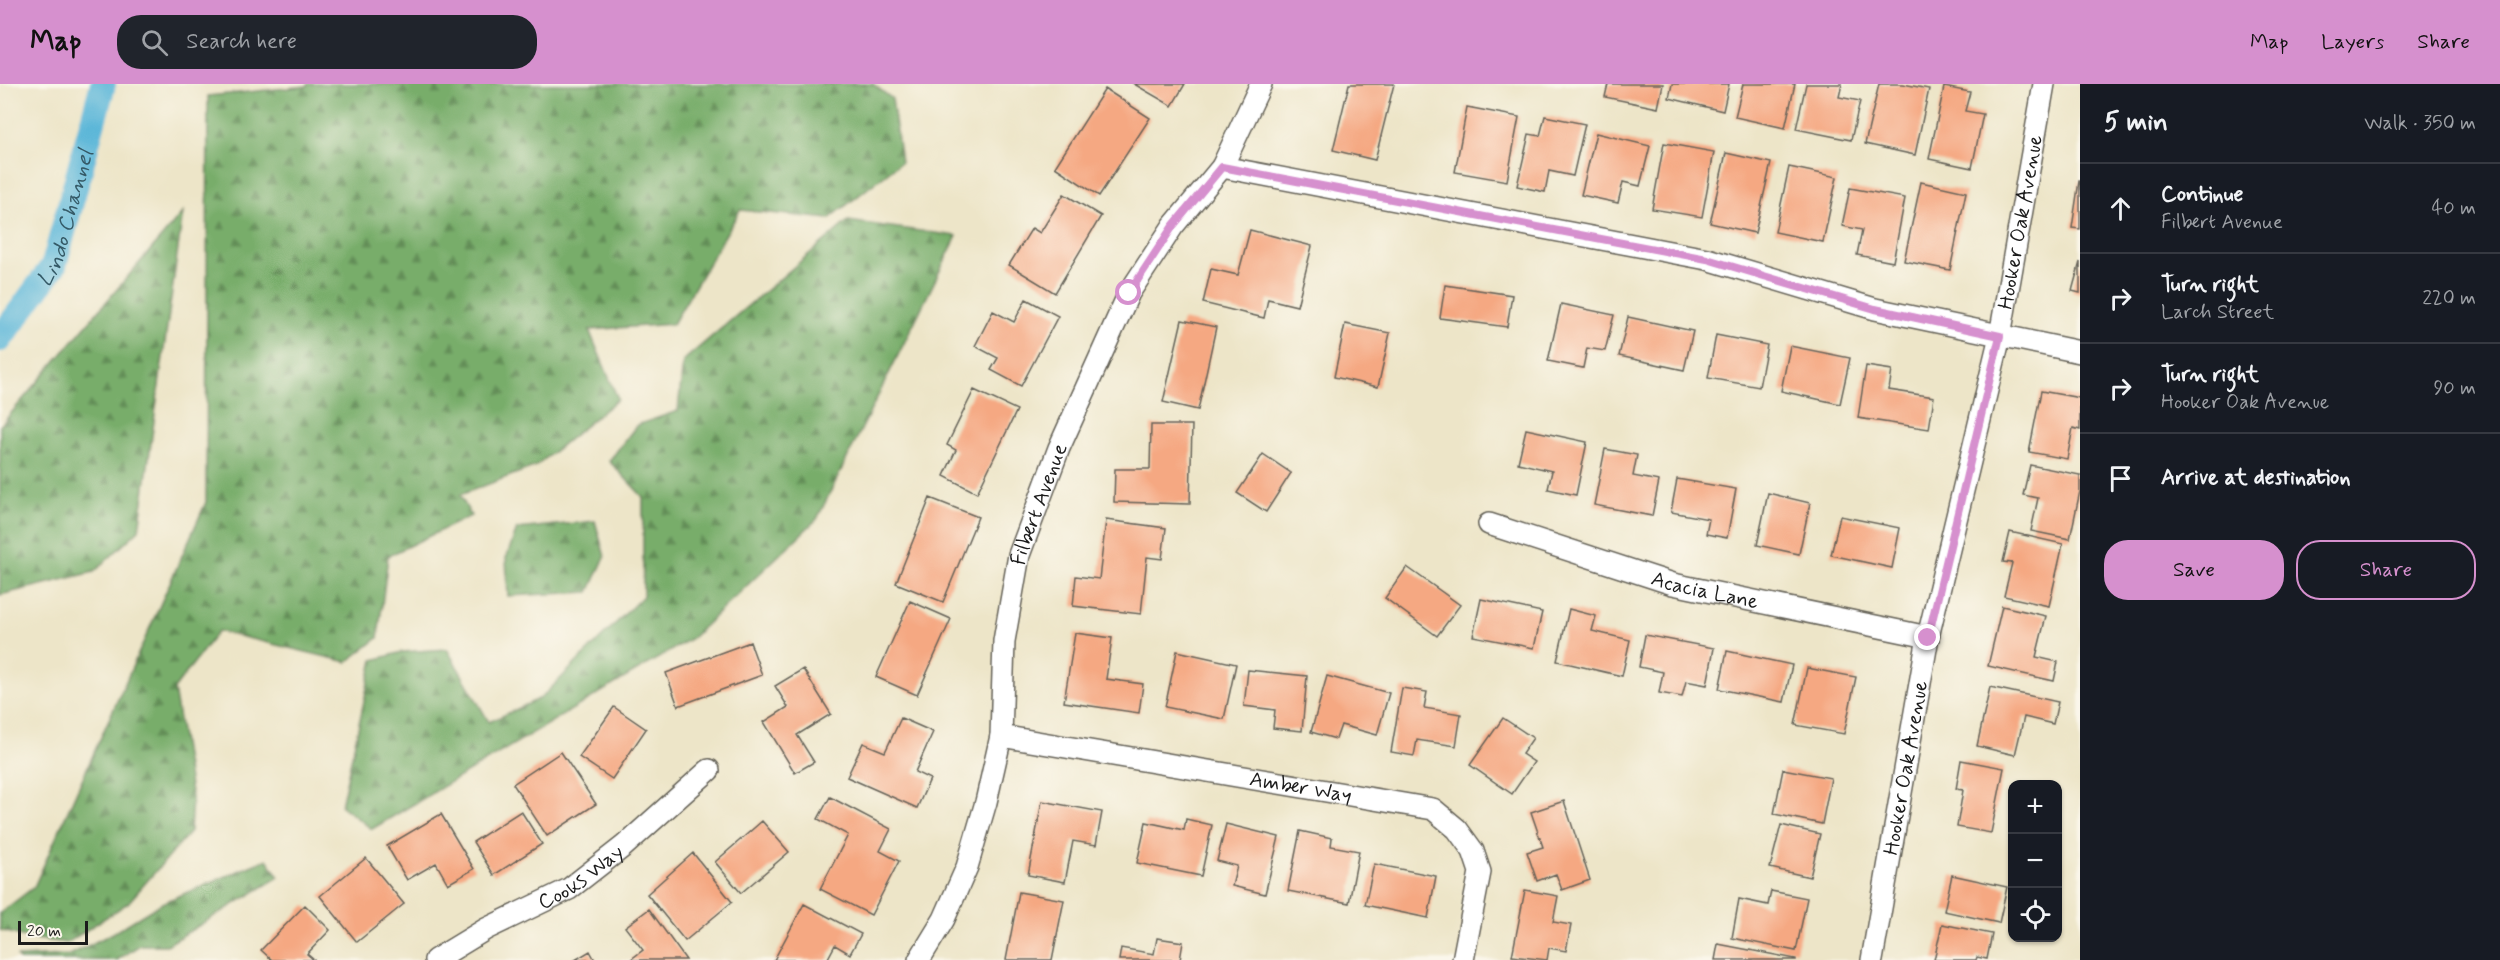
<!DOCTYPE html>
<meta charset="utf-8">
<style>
body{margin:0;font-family:Mynerve,sans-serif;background:#20242c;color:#f1f3f6}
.controls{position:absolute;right:18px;bottom:18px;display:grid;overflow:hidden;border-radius:12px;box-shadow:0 2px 4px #0004}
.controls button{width:54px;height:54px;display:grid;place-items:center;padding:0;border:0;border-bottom:2px solid #363941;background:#171b24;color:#f1f3f6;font:30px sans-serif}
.scale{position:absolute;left:18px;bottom:15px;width:70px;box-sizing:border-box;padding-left:6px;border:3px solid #1c1c1c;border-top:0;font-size:16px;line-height:21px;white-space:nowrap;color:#1c1c1c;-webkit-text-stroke:4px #fbf7ec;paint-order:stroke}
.stop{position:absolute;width:18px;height:18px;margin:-14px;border:4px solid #d690ce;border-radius:50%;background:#fff}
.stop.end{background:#d690ce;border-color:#fff;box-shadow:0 2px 6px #0008}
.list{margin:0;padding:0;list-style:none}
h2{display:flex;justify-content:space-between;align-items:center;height:78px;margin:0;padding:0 24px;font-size:26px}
h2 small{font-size:20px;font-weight:400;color:#9ea1a6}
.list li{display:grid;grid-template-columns:39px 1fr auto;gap:18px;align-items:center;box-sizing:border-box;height:90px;padding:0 24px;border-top:2px solid #363941}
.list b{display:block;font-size:22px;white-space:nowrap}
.list p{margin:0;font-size:20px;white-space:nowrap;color:#9ea1a6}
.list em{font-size:20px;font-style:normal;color:#9ea1a6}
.actions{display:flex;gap:12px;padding:18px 24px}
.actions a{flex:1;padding:14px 0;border:2px solid #d690ce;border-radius:24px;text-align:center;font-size:21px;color:#d690ce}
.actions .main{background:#d690ce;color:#111}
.icon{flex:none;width:33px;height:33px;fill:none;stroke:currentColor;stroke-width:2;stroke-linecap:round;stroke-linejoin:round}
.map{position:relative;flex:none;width:2080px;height:876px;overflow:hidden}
header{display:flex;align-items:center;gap:36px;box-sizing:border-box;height:84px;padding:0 30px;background:#d690ce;color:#111}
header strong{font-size:28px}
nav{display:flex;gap:33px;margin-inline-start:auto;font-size:21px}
.search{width:420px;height:54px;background:#20242c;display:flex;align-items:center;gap:15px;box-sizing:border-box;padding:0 21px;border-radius:24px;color:#9ea1a6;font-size:22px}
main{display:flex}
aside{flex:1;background:#171b24}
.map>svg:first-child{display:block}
.forest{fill:url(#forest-firs);stroke:#4a6444;stroke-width:1.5}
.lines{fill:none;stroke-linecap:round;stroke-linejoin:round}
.canal{stroke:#5ab6d8;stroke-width:26}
.building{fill:#f5a882}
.minor-casing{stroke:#656258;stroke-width:24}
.minor{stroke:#fff;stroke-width:21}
.route{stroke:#d690ce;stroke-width:8}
.labels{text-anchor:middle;stroke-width:4.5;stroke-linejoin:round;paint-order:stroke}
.street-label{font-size:21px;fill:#1c1c1c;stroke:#fbf7ec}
.water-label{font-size:22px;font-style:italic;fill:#355a67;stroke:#fbf7ec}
</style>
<header>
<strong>Map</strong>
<div class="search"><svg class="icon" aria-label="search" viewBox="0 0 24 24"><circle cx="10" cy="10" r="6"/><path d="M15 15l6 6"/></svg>Search here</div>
<nav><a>Map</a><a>Layers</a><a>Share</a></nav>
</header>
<main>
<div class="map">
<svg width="2080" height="876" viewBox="0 0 2080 876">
<defs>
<pattern id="forest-firs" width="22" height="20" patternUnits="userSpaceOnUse" patternTransform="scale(1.5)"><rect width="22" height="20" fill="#78ad6b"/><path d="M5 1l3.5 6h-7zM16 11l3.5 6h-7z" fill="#628c57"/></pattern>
</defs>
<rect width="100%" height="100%" fill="#fbf7ec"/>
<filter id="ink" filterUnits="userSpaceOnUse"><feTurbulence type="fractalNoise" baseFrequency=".0167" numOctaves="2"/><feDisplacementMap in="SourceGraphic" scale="12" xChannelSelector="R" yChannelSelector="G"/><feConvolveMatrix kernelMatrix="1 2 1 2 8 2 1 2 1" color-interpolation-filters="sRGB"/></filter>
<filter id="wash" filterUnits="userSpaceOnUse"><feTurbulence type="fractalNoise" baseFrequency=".008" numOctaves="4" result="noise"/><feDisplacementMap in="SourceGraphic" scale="24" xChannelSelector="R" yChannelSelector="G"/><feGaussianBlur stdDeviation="1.35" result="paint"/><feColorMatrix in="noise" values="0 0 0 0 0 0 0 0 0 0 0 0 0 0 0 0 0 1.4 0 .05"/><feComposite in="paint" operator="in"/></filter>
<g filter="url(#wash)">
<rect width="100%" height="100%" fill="#ede5c8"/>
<!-- forest -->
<path class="forest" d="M 308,0 L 873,0 L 892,15 L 901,78 L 829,135 L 740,126 L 673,240 L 589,246 L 618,315 L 536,382 L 460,411 L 471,432 L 388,472 L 378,554 L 347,578 L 218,547 L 174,605 L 192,714 L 190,748 L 128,819 L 67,859 L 28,854 L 0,846 L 0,829 L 34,803 L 206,418 L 208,12 L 307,2 Z
M 183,128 L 139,446 L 94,488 L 0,511 L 0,342 Z
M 848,137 L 957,152 L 817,435 L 692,554 L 372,745 L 341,722 L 373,576 L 402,568 L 447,565 L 489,638 L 541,614 L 643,512 L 643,413 L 609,377 L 637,341 L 678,327 L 683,277 Z
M 595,437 L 605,473 L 589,508 L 508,512 L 506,474 L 517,445 Z
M 267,775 L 279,793 L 167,861 L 140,861 L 117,876 L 19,876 L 17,873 L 70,871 L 113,849 L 162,819 Z"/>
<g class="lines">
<!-- canal -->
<path class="canal" id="s1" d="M 0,255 L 54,181 L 103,0"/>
</g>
<g id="blocks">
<!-- building -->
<path class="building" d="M 1134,0 L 1185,0 L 1172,22 Z
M 1349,0 L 1394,0 L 1375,76 L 1333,66 Z
M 1608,0 L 1663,0 L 1658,24 L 1605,13 Z
M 1672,0 L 1729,0 L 1723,27 L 1669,14 Z
M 1743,0 L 1795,0 L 1785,44 L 1735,33 Z
M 1806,0 L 1842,0 L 1839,13 L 1860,17 L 1851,56 L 1796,45 Z
M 1879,0 L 1903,0 L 1929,5 L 1915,71 L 1865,60 Z
M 1944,3 L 1970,8 L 1965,27 L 1983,30 L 1972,84 L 1929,75 Z
M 1105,5 L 1150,34 L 1099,112 L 1055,83 Z
M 1467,23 L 1519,33 L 1507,97 L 1455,88 Z
M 1545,32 L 1585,40 L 1573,92 L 1549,87 L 1545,108 L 1517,102 L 1529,50 L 1540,52 Z
M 1596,49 L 1650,62 L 1640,102 L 1623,98 L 1618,119 L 1581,111 Z
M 1664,59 L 1714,68 L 1702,133 L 1652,125 Z
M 1726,69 L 1771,79 L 1755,149 L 1710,139 Z
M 1789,83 L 1837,93 L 1823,158 L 1775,148 Z
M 2079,97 L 2080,97 L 2080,145 L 2072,144 Z
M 1921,98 L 1966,108 L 1950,186 L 1904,177 Z
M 1850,104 L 1905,114 L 1893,178 L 1857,171 L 1862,146 L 1842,142 Z
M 1064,110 L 1101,132 L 1055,209 L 1009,181 L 1032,144 L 1040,149 Z
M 1250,146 L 1312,162 L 1297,222 L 1268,215 L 1264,234 L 1203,219 L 1211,185 L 1238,191 Z
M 2080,178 L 2080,209 L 2072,207 Z
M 1445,201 L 1512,211 L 1507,243 L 1440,234 Z
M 1026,215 L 1058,232 L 1021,302 L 991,286 L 998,274 L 975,262 L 993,227 L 1014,238 Z
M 1561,220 L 1614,231 L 1605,267 L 1587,264 L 1583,284 L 1548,277 Z
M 1628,233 L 1693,247 L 1684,286 L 1619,272 Z
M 1182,236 L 1216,243 L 1198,326 L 1163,318 Z
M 1345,240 L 1390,249 L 1378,303 L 1334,293 Z
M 1716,251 L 1767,261 L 1759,303 L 1708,294 Z
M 1790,262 L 1850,274 L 1840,320 L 1781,307 Z
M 1866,282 L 1892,286 L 1889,306 L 1934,313 L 1929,345 L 1858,334 Z
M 974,306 L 1017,326 L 977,409 L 944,392 L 956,366 L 947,361 Z
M 2041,307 L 2080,314 L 2080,346 L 2073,344 L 2067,375 L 2029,368 Z
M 1151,341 L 1192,341 L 1190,420 L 1114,418 L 1115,385 L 1150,385 Z
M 1526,345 L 1587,358 L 1576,411 L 1548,405 L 1552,387 L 1518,379 Z
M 1605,365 L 1637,371 L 1633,392 L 1659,397 L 1652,432 L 1594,421 Z
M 1263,370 L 1291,389 L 1266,428 L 1237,409 Z
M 2030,381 L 2080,391 L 2080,407 L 2070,455 L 2031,447 L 2038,414 L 2023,411 Z
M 1677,395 L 1736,405 L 1727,454 L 1706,450 L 1709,435 L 1671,428 Z
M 1768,409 L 1810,419 L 1799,470 L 1757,461 Z
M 930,414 L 978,433 L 943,518 L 896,499 Z
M 1840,432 L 1900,444 L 1892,484 L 1831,471 Z
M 1106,436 L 1166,444 L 1162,475 L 1147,473 L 1141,530 L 1073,522 L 1076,492 L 1099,495 Z
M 2010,448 L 2063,460 L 2049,522 L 2004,512 L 2012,479 L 2003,478 Z
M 1407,483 L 1460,521 L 1437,552 L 1385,514 Z
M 1481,515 L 1542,528 L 1534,564 L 1473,552 Z
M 910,517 L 951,535 L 917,611 L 876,593 Z
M 2002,522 L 2046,532 L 2036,573 L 2058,578 L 2054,597 L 1988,582 Z
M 1569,525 L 1596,532 L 1592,547 L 1630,556 L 1622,592 L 1557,577 Z
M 1075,549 L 1112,554 L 1106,595 L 1143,600 L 1139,629 L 1064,618 Z
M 1645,551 L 1714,564 L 1707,601 L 1686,597 L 1682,613 L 1659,609 L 1663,588 L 1639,583 Z
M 750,558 L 762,591 L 678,622 L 666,589 Z
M 1177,567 L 1236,580 L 1224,635 L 1165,623 Z
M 1727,567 L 1792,581 L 1784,618 L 1719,605 Z
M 1807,584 L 1856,593 L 1844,650 L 1795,641 Z
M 803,585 L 831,630 L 797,651 L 814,678 L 795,689 L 764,638 L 788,623 L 775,602 Z
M 1248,586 L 1307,592 L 1302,647 L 1273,644 L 1275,626 L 1244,622 Z
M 1327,592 L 1389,609 L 1377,651 L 1341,641 L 1336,655 L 1311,648 Z
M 1990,603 L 2058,618 L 2053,640 L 2024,633 L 2015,671 L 1977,662 Z
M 1402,604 L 1427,608 L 1424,624 L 1461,630 L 1456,662 L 1417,656 L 1414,672 L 1391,668 Z
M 614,623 L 646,645 L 612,695 L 579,673 Z
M 901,634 L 933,648 L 915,688 L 930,695 L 917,724 L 847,693 L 863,659 L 885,668 Z
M 1503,634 L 1533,654 L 1522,670 L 1534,678 L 1512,710 L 1470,681 Z
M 561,668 L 596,720 L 547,752 L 513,700 Z
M 1961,676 L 2004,684 L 1991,749 L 1957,743 L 1963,706 L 1956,705 Z
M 1783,685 L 1831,694 L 1822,740 L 1774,730 Z
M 830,713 L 891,745 L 880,767 L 899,777 L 871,831 L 820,805 L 848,751 L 818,735 Z
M 1042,717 L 1102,728 L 1096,761 L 1073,757 L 1065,798 L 1028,791 Z
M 1564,717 L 1590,796 L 1562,806 L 1556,790 L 1537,797 L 1527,768 L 1543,763 L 1531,728 Z
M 521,727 L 542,760 L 494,791 L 473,758 Z
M 441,730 L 474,785 L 448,800 L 436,779 L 407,796 L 387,762 Z
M 1186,735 L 1212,741 L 1201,792 L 1137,779 L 1146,738 L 1184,746 Z
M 762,737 L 789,768 L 741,809 L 715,778 Z
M 1226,740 L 1279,753 L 1265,810 L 1232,802 L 1237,782 L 1217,777 Z
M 1781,741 L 1820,750 L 1810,793 L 1770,784 Z
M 1300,747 L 1332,754 L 1331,762 L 1359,767 L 1349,819 L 1288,807 Z
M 693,769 L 732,818 L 685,857 L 647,810 Z
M 366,774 L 404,820 L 357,858 L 320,812 Z
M 1374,780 L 1436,792 L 1428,834 L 1365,821 Z
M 1952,791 L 2007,803 L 1999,839 L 1944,827 Z
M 1525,806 L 1558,812 L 1553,838 L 1571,841 L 1566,867 L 1549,864 L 1547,876 L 1512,872 Z
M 1771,807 L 1807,814 L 1796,867 L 1732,854 L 1739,815 L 1768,821 Z
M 1019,808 L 1064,816 L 1052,876 L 1006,876 Z
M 804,820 L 861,850 L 850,870 L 835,861 L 827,876 L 774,876 Z
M 305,821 L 330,846 L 307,870 L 314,876 L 272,876 L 261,866 Z
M 649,825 L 686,876 L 630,876 L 643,866 L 625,843 Z
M 1942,840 L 1992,850 L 1987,875 L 1977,873 L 1976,876 L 1934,876 Z
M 1157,854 L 1183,858 L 1180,876 L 1119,876 L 1121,864 L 1154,870 Z
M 1718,860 L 1796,875 L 1796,876 L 1715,876 Z
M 590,867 L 595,876 L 575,876 Z"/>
</g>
</g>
<g filter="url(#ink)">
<use href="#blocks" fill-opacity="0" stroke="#656258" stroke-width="1.5"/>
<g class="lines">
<!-- minor casing -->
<g class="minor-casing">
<g id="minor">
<path d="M 1222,83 L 1707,175 L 1875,225 L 2080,268"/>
<path id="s2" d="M 1489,440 L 1673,500 L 1928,553"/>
<path id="s3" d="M 1001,652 L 1433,725 L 1457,745 L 1473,767 L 1480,788 L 1463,876"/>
<path id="s4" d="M 435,876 L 486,845 L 569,805 L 624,762 L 709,686"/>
<path id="s5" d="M 919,876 L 944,835 L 967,783 L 986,718 L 1001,652 L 1004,557 L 1019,471 L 1059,364 L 1129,209 L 1173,142 L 1222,83 L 1261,0"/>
<path id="s6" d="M 1872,876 L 1928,553 L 2000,252 L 2044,0"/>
</g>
</g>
<!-- minor -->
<use href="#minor" class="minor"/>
</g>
</g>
<g class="lines" filter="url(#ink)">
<!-- route -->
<path class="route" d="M 1129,209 L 1173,142 L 1222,83 L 1707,175 L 1875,225 L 2000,252 L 1928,554"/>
</g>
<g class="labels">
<!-- street labels -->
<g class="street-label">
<text dy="7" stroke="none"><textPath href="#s6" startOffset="753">Hooker Oak Avenue</textPath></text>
<text dy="7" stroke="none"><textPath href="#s5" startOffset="477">Filbert Avenue</textPath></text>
<text dy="7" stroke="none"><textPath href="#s2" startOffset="226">Acacia Lane</textPath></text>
<text dy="7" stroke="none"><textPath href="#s6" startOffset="195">Hooker Oak Avenue</textPath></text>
<text dy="7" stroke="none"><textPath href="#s3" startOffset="304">Amber Way</textPath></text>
<text dy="7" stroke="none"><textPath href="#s4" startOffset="168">Cooks Way</textPath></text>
</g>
<!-- water labels -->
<g class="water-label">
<text dy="8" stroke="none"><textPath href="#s1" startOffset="140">Lindo Channel</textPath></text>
</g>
</g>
</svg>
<div class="controls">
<button>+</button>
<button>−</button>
<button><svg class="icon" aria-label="locate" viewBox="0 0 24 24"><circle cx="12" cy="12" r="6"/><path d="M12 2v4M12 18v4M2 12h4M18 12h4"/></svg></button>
</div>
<div class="scale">20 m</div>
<div class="stop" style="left:1129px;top:209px"></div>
<div class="stop end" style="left:1928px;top:554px"></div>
</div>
<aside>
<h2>5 min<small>Walk · 350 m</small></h2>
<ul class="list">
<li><svg class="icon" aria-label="ahead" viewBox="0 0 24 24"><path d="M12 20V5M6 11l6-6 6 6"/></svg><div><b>Continue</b><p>Filbert Avenue</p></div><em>40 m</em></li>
<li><svg class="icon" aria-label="right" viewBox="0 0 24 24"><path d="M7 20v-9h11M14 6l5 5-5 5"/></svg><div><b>Turn right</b><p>Larch Street</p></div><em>220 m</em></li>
<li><svg class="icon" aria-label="right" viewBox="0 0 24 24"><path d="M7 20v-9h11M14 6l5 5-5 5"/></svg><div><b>Turn right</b><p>Hooker Oak Avenue</p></div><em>90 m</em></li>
<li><svg class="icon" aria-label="arrive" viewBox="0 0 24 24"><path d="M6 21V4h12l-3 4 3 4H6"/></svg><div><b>Arrive at destination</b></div></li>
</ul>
<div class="actions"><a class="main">Save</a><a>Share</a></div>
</aside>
</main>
